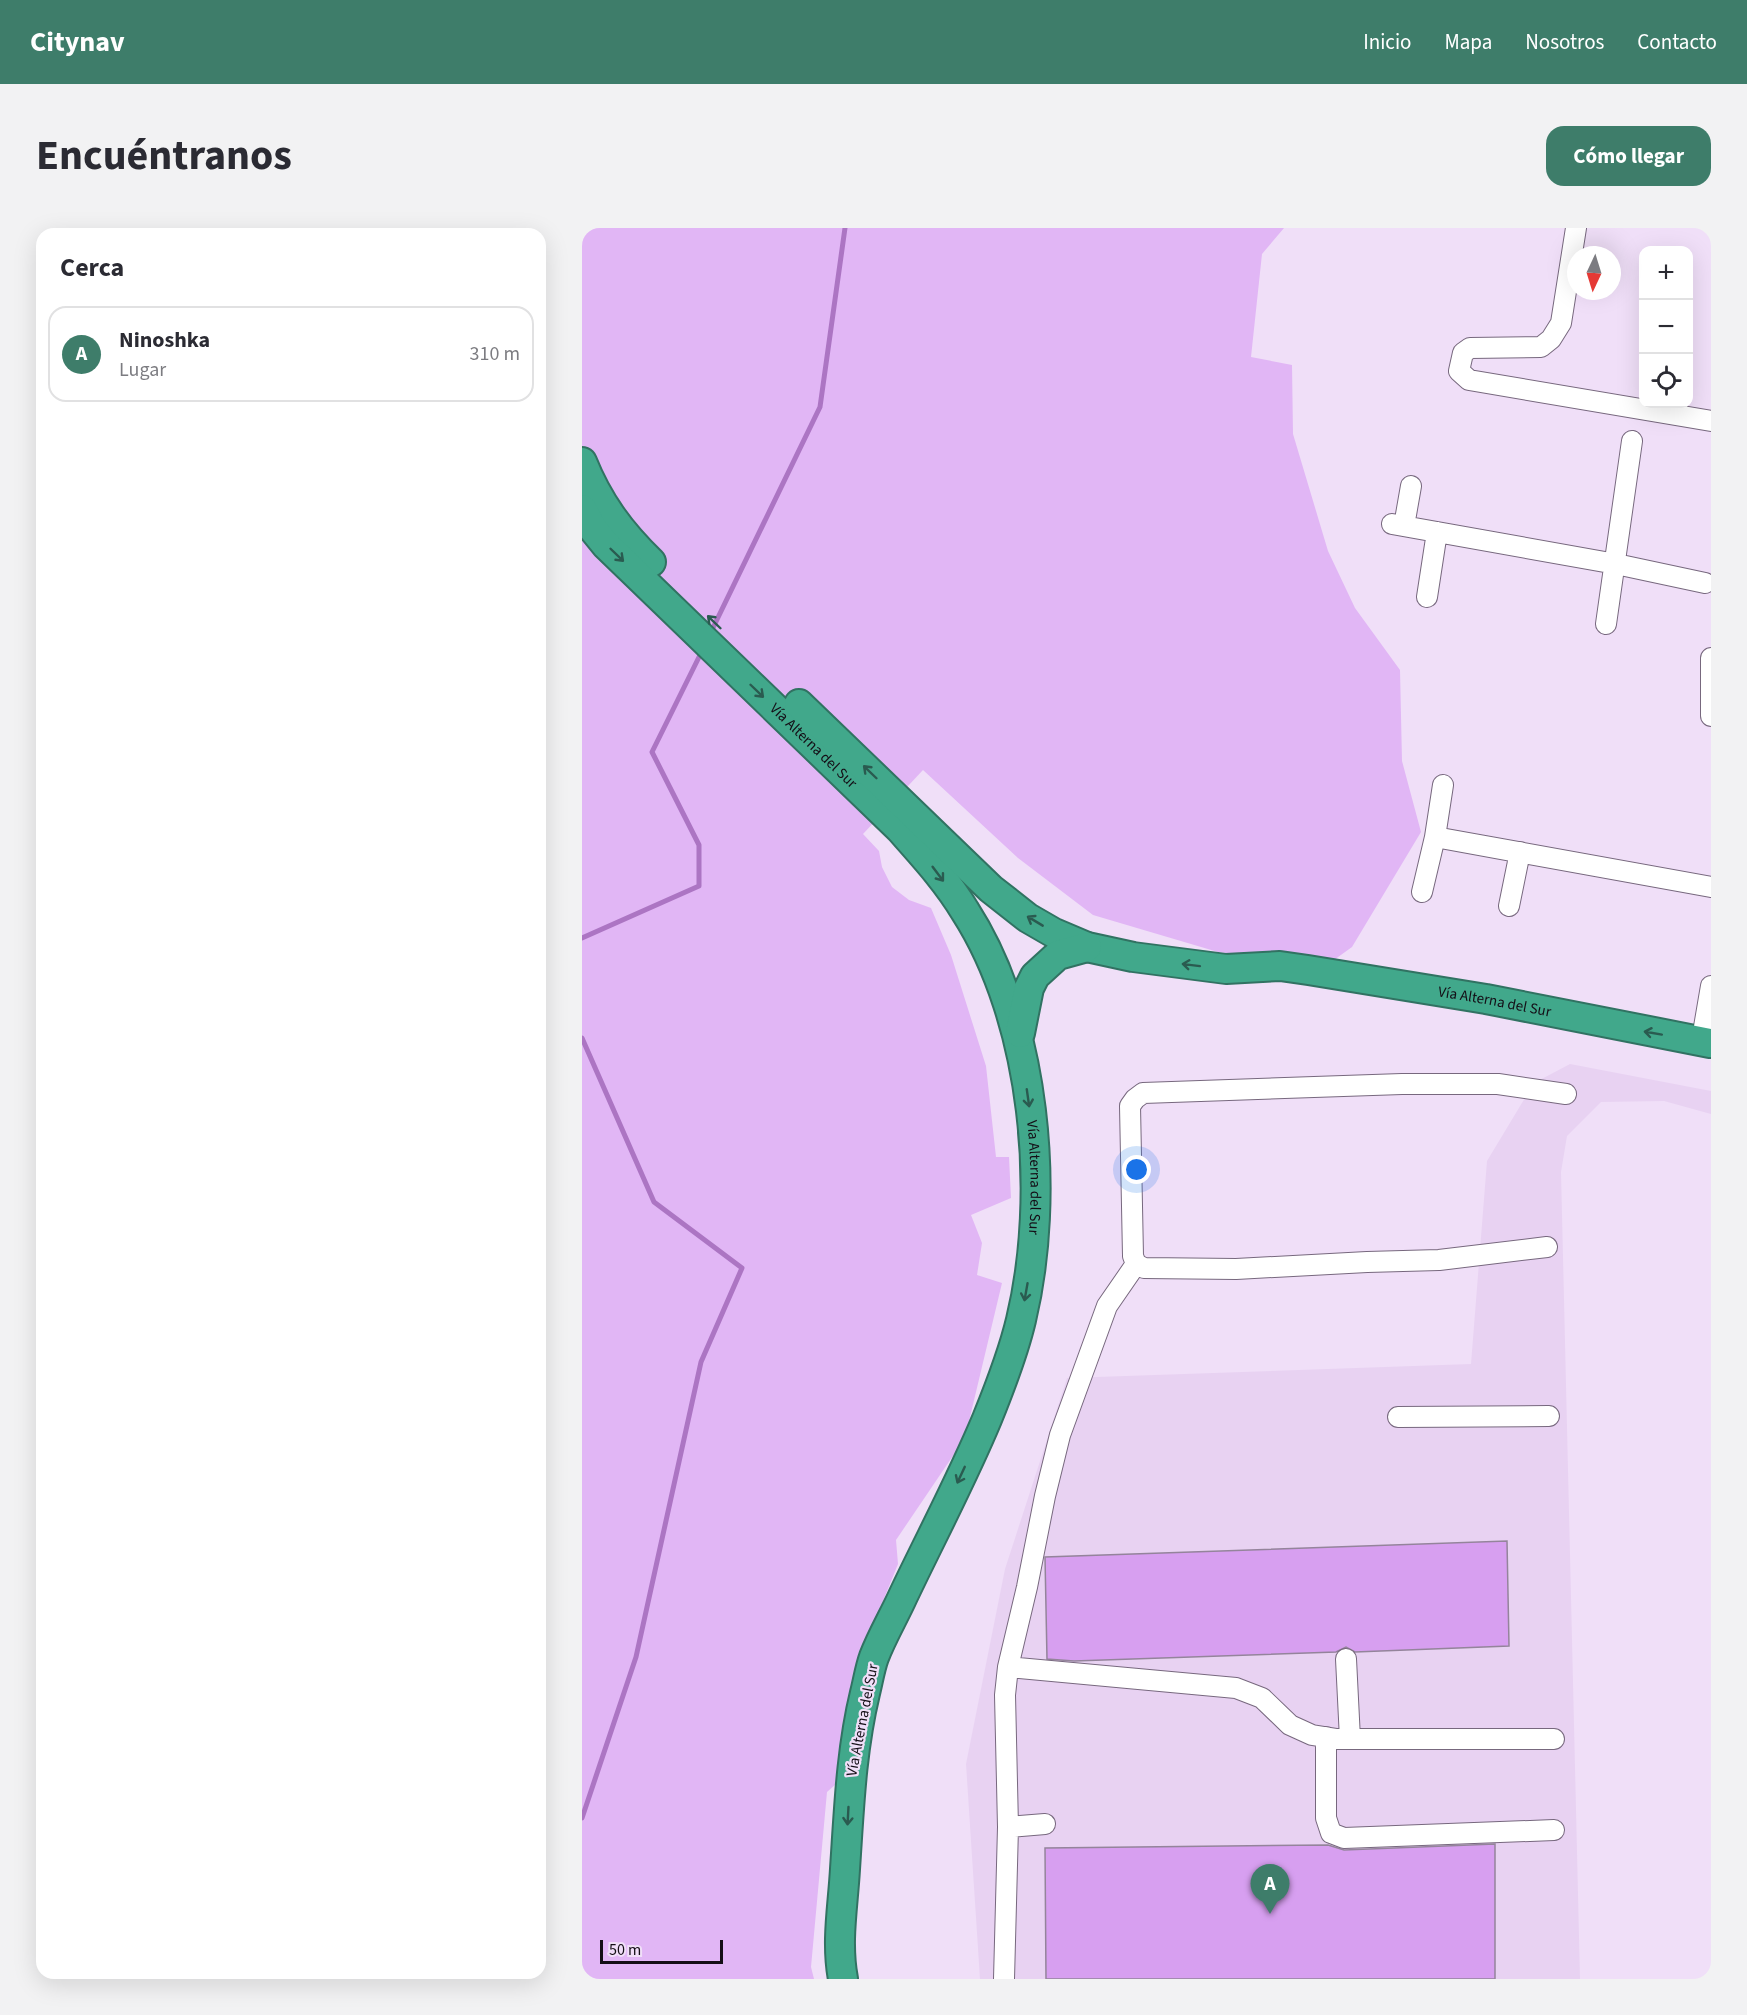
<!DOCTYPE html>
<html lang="es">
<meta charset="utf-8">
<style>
body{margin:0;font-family:"Source Sans 3",sans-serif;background:#f2f2f3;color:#2b2b33}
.controls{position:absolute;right:18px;top:18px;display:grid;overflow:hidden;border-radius:12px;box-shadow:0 6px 24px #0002}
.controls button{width:54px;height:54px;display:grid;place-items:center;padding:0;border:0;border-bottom:2px solid #e1e1e2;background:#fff;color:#2b2b33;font:30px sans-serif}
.compass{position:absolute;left:985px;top:18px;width:54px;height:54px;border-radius:50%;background:#fff;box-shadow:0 6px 24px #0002;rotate:184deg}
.scale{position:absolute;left:18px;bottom:15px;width:123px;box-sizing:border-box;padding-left:6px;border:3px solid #140e16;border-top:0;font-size:16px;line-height:21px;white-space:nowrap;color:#140e16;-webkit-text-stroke:4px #f0dff8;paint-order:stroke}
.you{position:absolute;left:555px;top:942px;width:21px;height:21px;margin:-15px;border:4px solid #fff;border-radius:50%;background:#1a73e8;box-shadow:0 0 0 9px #1a73e833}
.badge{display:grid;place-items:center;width:39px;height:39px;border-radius:50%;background:#3e7d6a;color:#fff;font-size:20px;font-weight:700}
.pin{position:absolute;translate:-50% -50px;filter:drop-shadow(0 2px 3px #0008)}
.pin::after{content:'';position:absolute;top:32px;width:21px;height:18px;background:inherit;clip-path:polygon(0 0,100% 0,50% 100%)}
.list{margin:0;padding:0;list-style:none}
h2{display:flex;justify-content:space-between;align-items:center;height:78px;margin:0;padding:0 24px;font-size:26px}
h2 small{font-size:20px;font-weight:400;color:#7c7c81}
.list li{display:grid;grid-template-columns:39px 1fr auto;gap:18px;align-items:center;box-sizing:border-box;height:96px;margin:0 12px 12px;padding:0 12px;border:2px solid #e1e1e2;border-radius:18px}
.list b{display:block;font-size:22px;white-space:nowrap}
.list p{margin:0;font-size:20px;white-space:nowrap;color:#7c7c81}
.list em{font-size:20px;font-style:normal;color:#7c7c81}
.icon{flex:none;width:33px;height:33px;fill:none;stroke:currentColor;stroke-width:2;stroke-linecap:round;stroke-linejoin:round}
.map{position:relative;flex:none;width:1129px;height:1751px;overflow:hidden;border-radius:18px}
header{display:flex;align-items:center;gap:36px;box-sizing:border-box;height:84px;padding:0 30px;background:#3e7d6a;color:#fff}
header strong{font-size:28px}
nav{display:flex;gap:33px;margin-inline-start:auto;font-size:21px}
.intro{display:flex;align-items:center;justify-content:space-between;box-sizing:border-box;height:144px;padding:0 36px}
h1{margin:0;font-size:42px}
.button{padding:15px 27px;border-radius:18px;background:#3e7d6a;color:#fff;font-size:21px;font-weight:700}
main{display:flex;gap:36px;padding:0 36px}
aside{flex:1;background:#fff;border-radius:18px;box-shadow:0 6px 24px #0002}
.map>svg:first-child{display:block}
.built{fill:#e8d2f2}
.green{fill:#e1b6f5}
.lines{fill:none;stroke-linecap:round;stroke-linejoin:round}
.stream{stroke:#ac75c3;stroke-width:5}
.building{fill:#d79ff0;stroke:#94849b;stroke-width:1.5}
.minor-casing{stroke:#77687e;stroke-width:22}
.highway-casing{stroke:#317262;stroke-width:32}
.minor{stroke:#fff;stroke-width:20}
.highway{stroke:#41a88b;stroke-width:28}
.oneway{stroke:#2a5b50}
.labels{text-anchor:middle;stroke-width:4.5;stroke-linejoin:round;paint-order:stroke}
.street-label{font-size:15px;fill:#140e16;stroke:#f0dff8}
</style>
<header>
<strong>Citynav</strong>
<nav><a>Inicio</a><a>Mapa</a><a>Nosotros</a><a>Contacto</a></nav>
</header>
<div class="intro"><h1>Encuéntranos</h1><a class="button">Cómo llegar</a></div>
<main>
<aside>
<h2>Cerca<small></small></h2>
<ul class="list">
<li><span class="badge">A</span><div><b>Ninoshka</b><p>Lugar</p></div><em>310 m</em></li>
</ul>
</aside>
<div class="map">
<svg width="1129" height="1751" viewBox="0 0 1129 1751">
<rect width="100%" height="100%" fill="#f0dff8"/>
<!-- built -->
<path class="built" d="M 988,836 L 1129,863 L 1129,886 L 1082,873 L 1019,874 L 985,908 L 979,944 L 998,1751 L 398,1751 L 384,1536 L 423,1341 L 485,1150 L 889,1136 L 905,933 L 952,855 Z"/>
<!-- green -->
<path class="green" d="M 0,0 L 702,0 L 680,26 L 669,129 L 710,137 L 711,206 L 746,323 L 773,380 L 818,442 L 820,533 L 839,604 L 770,719 L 745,737 L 636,724 L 511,687 L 436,630 L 341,542 L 281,606 L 297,623 L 300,639 L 310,659 L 327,672 L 349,680 L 369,727 L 404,838 L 414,929 L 427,929 L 429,970 L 389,987 L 400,1015 L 395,1047 L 420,1055 L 383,1210 L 314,1312 L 316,1336 L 274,1440 L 254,1556 L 245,1564 L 229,1739 L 232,1751 L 0,1751 Z"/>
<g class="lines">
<!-- stream -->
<path class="stream" d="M 128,406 L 238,179 L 263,0
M 0,710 L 117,658 L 117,617 L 70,524 L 120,423
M 0,810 L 72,974 L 160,1040 L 119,1134 L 54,1429 L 0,1590"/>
</g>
<!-- building -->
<path class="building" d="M 925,1313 L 927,1418 L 773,1424 L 764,1419 L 754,1424 L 492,1433 L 465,1431 L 463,1329 Z
M 913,1616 L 913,1751 L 464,1751 L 463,1620 L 746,1617 L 762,1622 Z"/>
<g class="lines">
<!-- minor casing -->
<g class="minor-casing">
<path id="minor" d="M 994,0 L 979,95 L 969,111 L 959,119 L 888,120 L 881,125 L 877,143 L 887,152 L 1129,193
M 810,296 L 1034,336 L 1123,355
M 822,298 L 829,258
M 845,369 L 855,304
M 1024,396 L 1050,213
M 1129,430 L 1129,488
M 853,609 L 1129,659
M 840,664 L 853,609 L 861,557
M 927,678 L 938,624
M 1122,799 L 1129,758
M 965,1019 L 857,1032 L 785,1034 L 654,1041 L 562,1040 L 554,1036 L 551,1028 L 548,878 L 553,871 L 561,865 L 820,856 L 916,856 L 984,866
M 816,1189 L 967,1188
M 764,1431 L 768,1511
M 426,1439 L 654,1460 L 680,1470 L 708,1497 L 730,1507 L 755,1511 L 972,1511
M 744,1509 L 744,1590 L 749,1605 L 762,1610 L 972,1602
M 426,1599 L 463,1596
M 422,1751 L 426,1599 L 423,1467 L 426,1439 L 445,1359 L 463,1268 L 478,1207 L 525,1078 L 554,1036"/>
</g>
<!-- highway casing -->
<g class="highway-casing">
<g id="highway">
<path d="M 0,234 C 16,274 38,304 69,334"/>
<path id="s1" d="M 0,281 L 11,301 L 24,317 L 318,601 C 341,627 365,653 383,683 C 454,793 469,967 439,1092 C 431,1126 418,1159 405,1191 C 380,1251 349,1309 321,1368 C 312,1388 300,1408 292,1429 C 288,1440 286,1453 283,1465 C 269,1523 267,1582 263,1641 C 261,1678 254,1714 261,1751"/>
<path id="s2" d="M 217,476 L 409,661 L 446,690 L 472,705 L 505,719 L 551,729 L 644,741 L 698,738 L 726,742 L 904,771 L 1128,815"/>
<path d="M 438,805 L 447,760 L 453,748 L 476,727 L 505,719"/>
</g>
</g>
<!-- minor -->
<use href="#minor" class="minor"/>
<!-- highway -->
<use href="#highway" class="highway"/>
</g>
<!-- one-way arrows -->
<defs><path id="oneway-shaft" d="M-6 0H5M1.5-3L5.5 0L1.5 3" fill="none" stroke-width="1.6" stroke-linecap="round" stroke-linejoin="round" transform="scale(1.5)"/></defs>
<g class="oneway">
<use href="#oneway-shaft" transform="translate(35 327) rotate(44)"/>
<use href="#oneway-shaft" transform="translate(132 394) rotate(-136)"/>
<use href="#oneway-shaft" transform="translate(175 463) rotate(44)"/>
<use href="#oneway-shaft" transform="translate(288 544) rotate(-136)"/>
<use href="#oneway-shaft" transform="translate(356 646) rotate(53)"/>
<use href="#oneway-shaft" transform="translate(453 693) rotate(-149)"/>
<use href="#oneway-shaft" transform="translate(609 737) rotate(-173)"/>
<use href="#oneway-shaft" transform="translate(1071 805) rotate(-170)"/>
<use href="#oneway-shaft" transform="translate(446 870) rotate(82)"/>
<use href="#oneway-shaft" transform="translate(444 1064) rotate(100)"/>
<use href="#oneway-shaft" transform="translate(379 1247) rotate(115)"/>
<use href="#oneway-shaft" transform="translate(266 1588) rotate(93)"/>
</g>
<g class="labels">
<!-- street labels -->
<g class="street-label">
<text dy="5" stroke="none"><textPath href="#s1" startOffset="332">Vía Alterna del Sur</textPath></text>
<text dy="5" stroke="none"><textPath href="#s2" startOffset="792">Vía Alterna del Sur</textPath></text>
<text dy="5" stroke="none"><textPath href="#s1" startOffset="836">Vía Alterna del Sur</textPath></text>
<text transform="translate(280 1492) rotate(-79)" y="5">Vía Alterna del Sur</text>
</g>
</g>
</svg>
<div class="controls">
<button>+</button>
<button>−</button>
<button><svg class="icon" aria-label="locate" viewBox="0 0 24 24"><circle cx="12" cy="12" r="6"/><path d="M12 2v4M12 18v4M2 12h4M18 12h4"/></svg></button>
</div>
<svg class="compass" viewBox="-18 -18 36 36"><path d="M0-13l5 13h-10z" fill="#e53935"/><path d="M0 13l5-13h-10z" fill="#7c7c81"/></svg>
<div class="scale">50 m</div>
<div class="you"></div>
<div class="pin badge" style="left:688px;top:1686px">A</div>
</div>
</main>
